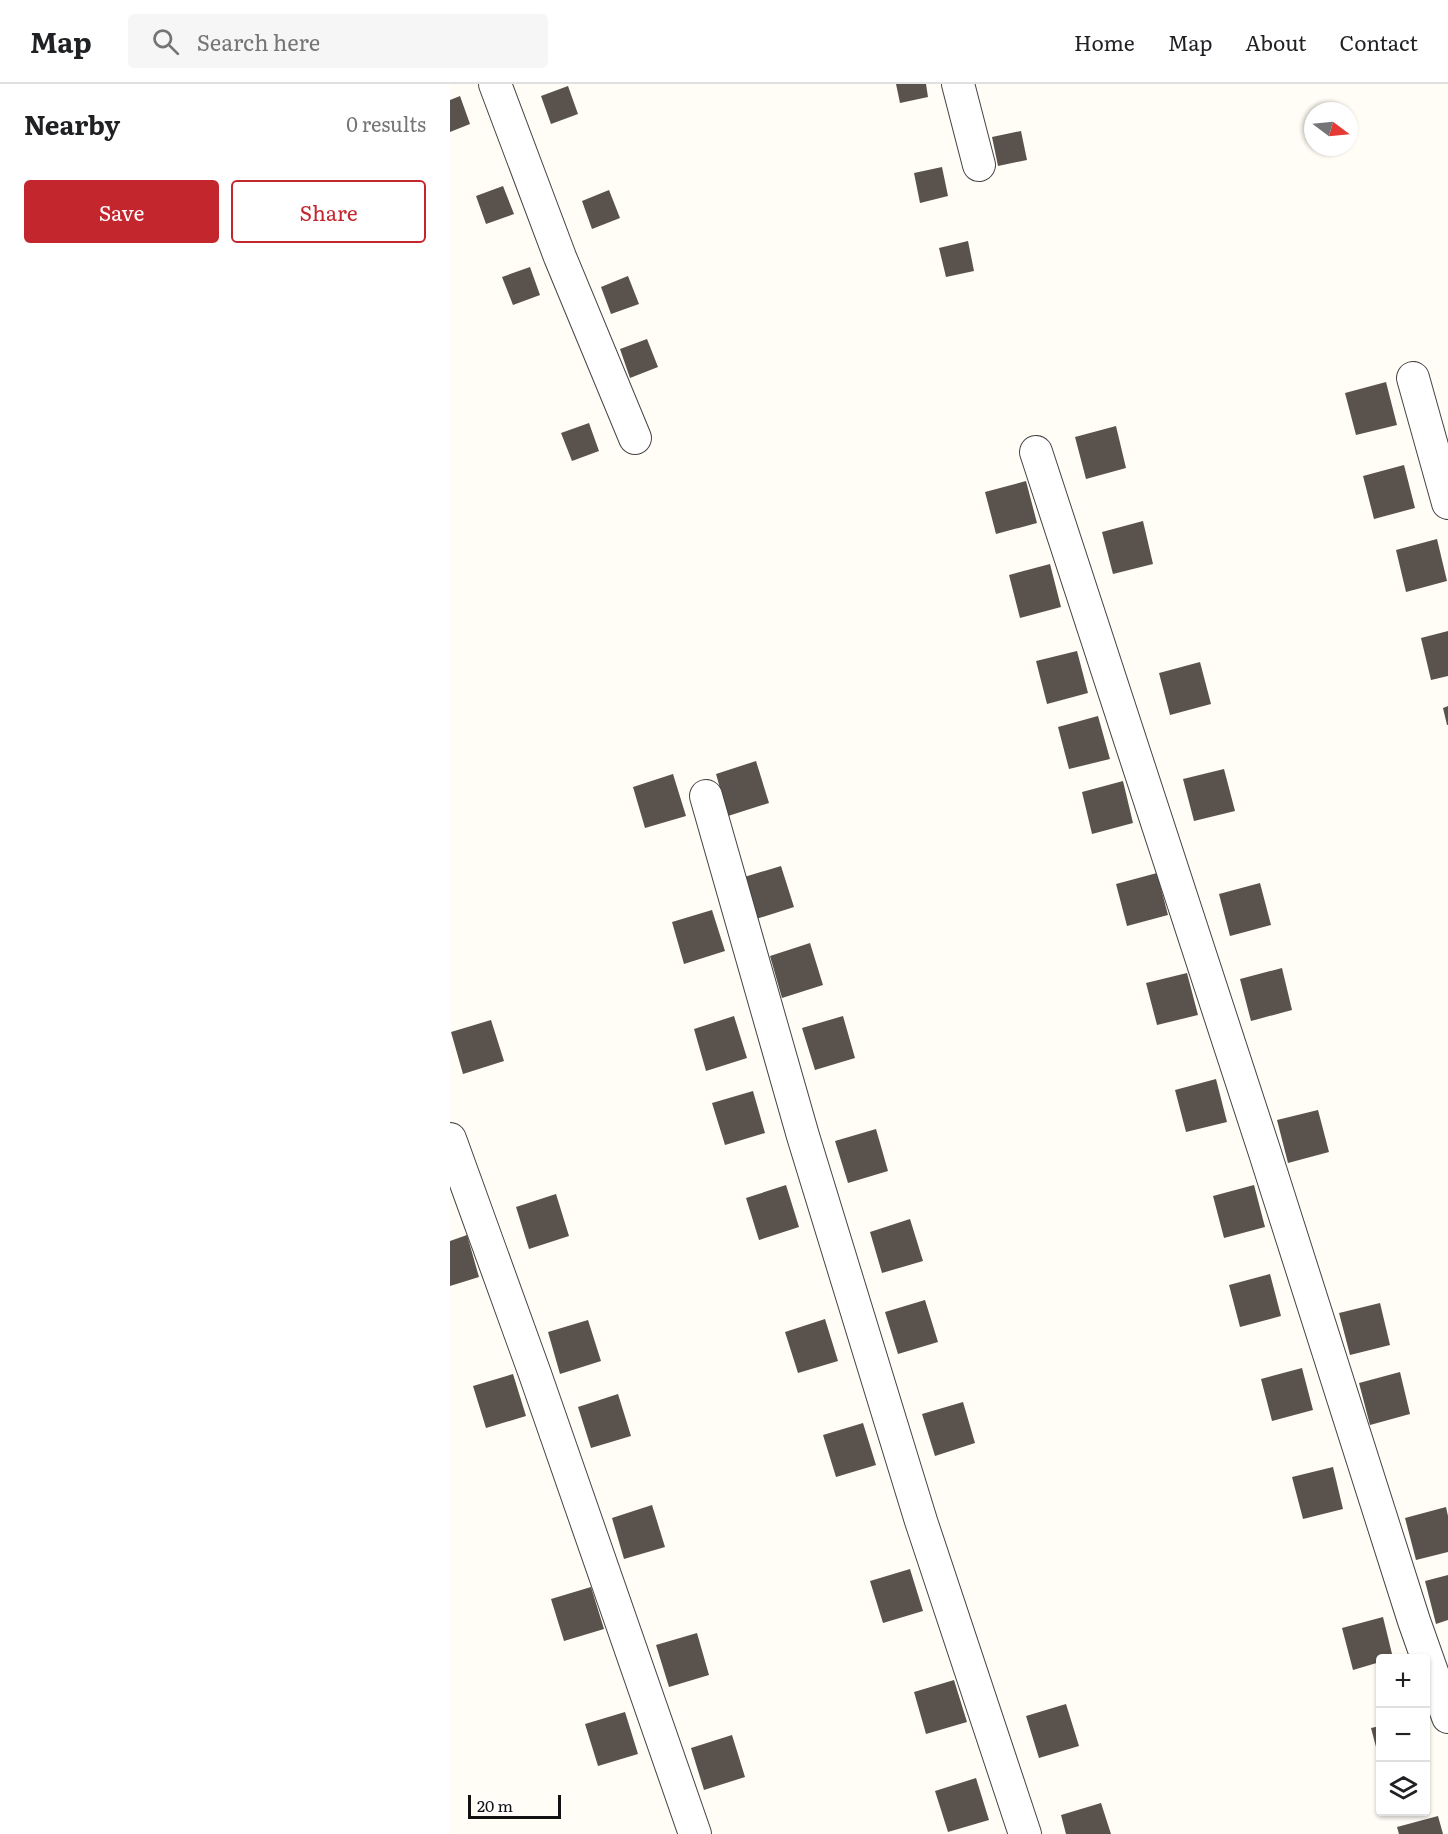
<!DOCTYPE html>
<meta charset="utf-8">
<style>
body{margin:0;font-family:Literata,serif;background:#f6f6f6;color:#202124}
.controls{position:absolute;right:18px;bottom:18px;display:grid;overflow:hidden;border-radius:6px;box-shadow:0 2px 4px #0004}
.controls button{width:54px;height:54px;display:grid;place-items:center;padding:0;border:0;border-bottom:2px solid #e0e0e0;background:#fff;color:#202124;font:30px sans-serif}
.compass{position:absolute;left:854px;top:18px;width:54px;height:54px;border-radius:50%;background:#fff;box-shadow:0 2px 4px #0004;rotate:106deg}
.scale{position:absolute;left:18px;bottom:15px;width:93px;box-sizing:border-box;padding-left:6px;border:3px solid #111;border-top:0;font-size:16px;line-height:21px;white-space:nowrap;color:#111;-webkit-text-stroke:4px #fff;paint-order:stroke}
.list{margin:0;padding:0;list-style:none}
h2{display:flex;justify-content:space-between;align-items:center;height:78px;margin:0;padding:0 24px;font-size:26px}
h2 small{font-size:20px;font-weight:400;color:#757577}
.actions{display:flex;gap:12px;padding:18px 24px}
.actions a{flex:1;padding:14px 0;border:2px solid #c4262e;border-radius:6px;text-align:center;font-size:21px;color:#c4262e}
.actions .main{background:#c4262e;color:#fff}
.icon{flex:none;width:33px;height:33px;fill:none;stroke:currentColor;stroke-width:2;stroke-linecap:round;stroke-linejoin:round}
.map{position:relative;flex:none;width:998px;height:1750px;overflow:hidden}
header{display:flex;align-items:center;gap:36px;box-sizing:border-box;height:84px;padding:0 30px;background:#fff;border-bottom:2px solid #e0e0e0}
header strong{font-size:28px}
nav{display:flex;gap:33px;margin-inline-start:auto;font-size:21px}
.search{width:420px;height:54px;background:#f6f6f6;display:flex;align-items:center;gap:15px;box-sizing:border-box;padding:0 21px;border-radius:6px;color:#757577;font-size:22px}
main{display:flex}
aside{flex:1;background:#fff}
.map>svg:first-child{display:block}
.building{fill:#5a524d}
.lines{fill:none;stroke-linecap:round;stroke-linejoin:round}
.minor-casing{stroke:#444;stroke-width:34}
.minor{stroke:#fff;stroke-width:32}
</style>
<header>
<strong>Map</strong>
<div class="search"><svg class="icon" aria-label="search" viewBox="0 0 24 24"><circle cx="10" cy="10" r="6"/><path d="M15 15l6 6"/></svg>Search here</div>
<nav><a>Home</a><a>Map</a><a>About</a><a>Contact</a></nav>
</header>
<main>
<aside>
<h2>Nearby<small>0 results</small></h2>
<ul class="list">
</ul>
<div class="actions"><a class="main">Save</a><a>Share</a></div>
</aside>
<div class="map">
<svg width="998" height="1750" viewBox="0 0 998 1750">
<rect width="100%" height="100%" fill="#fffdf5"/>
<!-- building -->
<path class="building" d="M 446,0 L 476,0 L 478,13 L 450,19 Z
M 118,2 L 128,30 L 101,40 L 91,12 Z
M 10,12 L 20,40 L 0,48 L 0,16 Z
M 571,47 L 577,76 L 548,82 L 542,53 Z
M 492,83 L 498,112 L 470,119 L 464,89 Z
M 53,102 L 64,130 L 36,140 L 26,112 Z
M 159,106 L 170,134 L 142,145 L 132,117 Z
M 518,157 L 524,187 L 496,193 L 489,164 Z
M 80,183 L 90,211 L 63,221 L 52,193 Z
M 178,192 L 189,220 L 161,230 L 151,203 Z
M 197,255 L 208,283 L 180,294 L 170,265 Z
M 936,298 L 947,341 L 906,351 L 895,309 Z
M 139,339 L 149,367 L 122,377 L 111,349 Z
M 666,342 L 676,384 L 636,395 L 625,353 Z
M 954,381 L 965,424 L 924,435 L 913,392 Z
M 576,397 L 587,439 L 546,450 L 535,408 Z
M 693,437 L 703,480 L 663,490 L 652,448 Z
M 987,455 L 997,497 L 956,508 L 946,466 Z
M 600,480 L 611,523 L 570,534 L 559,491 Z
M 998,547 L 998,592 L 981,596 L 971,554 Z
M 627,567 L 638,609 L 597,620 L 586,577 Z
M 750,578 L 761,620 L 720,631 L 709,589 Z
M 998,622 L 998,641 L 997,641 L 993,624 Z
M 648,632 L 660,675 L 619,685 L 608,643 Z
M 306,677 L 319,719 L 278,732 L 266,690 Z
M 774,685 L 785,727 L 744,737 L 733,695 Z
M 223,690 L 236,732 L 195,744 L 183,703 Z
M 673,697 L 683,739 L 642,750 L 632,708 Z
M 331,782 L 344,823 L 303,836 L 291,794 Z
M 707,789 L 718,831 L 677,842 L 666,800 Z
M 810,799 L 821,841 L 780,852 L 769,810 Z
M 262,826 L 275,867 L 234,880 L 222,838 Z
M 360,859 L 373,901 L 332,914 L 320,872 Z
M 832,884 L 842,926 L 801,937 L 790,895 Z
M 737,889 L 748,931 L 707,941 L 696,899 Z
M 284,932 L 297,974 L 256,987 L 244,945 Z
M 393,932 L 405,974 L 365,986 L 352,944 Z
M 41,936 L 54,977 L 13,990 L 1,948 Z
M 766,995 L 777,1038 L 736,1048 L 725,1006 Z
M 303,1007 L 315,1049 L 275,1061 L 262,1019 Z
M 868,1026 L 879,1068 L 838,1079 L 827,1036 Z
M 426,1045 L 438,1087 L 398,1099 L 385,1057 Z
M 336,1101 L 349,1143 L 309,1156 L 296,1114 Z
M 804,1101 L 815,1143 L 774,1154 L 763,1112 Z
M 106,1110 L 119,1152 L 79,1165 L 66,1123 Z
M 460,1135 L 473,1177 L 432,1189 L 420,1148 Z
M 17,1151 L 29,1193 L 0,1202 L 0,1157 Z
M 820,1190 L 831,1232 L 790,1243 L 779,1201 Z
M 475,1216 L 488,1258 L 448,1270 L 435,1228 Z
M 930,1219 L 940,1261 L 900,1271 L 889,1229 Z
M 375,1235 L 388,1277 L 348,1289 L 335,1248 Z
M 138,1236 L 151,1277 L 110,1290 L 98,1248 Z
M 852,1284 L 863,1326 L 822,1337 L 811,1295 Z
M 950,1288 L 960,1330 L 920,1341 L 909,1299 Z
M 63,1290 L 76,1332 L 36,1344 L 23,1302 Z
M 168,1310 L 181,1352 L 141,1364 L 128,1323 Z
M 513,1318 L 525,1359 L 485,1372 L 472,1330 Z
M 413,1339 L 426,1381 L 386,1393 L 373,1351 Z
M 883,1383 L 893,1425 L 853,1435 L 842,1393 Z
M 202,1421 L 215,1463 L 174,1475 L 162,1434 Z
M 996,1423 L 998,1432 L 998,1468 L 966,1476 L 955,1434 Z
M 460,1485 L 473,1527 L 433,1539 L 420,1497 Z
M 998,1491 L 998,1536 L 986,1540 L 975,1497 Z
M 141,1503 L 154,1545 L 114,1557 L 101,1515 Z
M 933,1533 L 943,1574 L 930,1574 L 930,1578 L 903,1586 L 892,1544 Z
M 247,1549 L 259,1591 L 219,1603 L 206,1561 Z
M 504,1596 L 517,1638 L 476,1650 L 464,1608 Z
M 616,1620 L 629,1662 L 589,1674 L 576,1632 Z
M 175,1628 L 188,1670 L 148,1682 L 135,1640 Z
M 930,1642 L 930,1678 L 921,1644 Z
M 282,1651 L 295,1693 L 254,1706 L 241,1664 Z
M 526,1694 L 539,1736 L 498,1748 L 485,1707 Z
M 651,1719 L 661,1750 L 616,1750 L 611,1731 Z
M 988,1732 L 993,1750 L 949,1750 L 947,1743 Z"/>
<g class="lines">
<!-- minor casing -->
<g class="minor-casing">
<path id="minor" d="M 45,0 L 110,173 L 185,354
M 508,0 L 529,81
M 963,294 L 998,419
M 586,368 L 815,1069 L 964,1537 L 998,1633
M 256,712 L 353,1052 L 471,1437 L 575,1750
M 0,1055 L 85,1290 L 245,1750"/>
</g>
<!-- minor -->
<use href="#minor" class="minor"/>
</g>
</svg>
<div class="controls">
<button>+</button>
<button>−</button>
<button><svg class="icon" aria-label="layers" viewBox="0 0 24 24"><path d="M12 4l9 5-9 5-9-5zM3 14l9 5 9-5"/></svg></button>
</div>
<svg class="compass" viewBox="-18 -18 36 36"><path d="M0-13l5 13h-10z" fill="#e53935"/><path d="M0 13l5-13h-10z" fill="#757577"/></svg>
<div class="scale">20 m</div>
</div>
</main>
